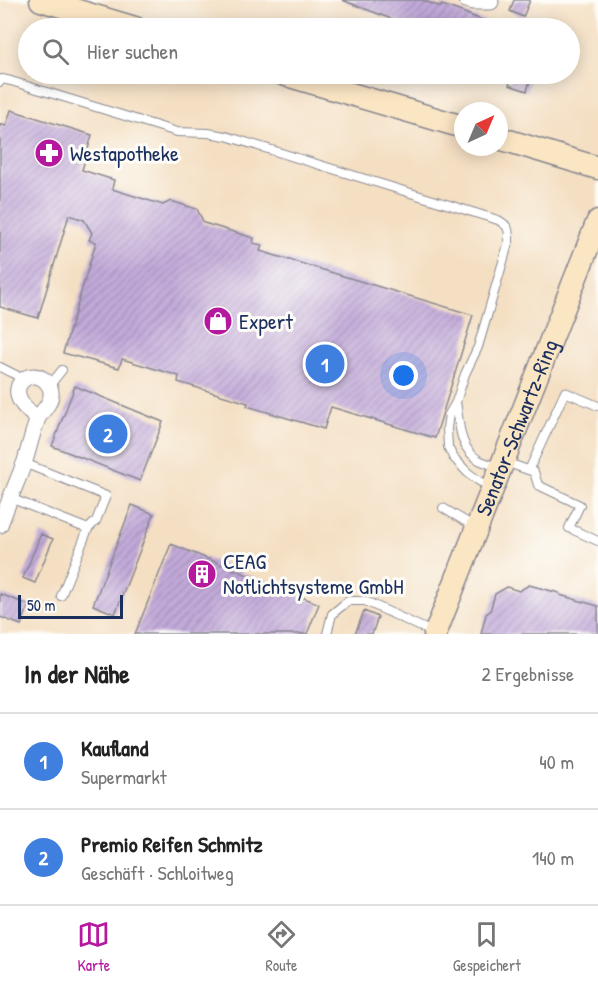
<!DOCTYPE html>
<html lang="de">
<meta charset="utf-8">
<style>
body{margin:0;font-family:"Patrick Hand",sans-serif;background:#f6f6f6;color:#222}
.compass{position:absolute;left:454px;top:102px;width:54px;height:54px;border-radius:50%;background:#fff;box-shadow:0 3px 15px #0003;rotate:44deg}
.scale{position:absolute;left:18px;bottom:15px;width:105px;box-sizing:border-box;padding-left:6px;border:3px solid #1b2f5e;border-top:0;font-size:16px;line-height:21px;white-space:nowrap;color:#1b2f5e;-webkit-text-stroke:4px #fdfcf7;paint-order:stroke}
.you{position:absolute;left:404px;top:376px;width:21px;height:21px;margin:-15px;border:4px solid #fff;border-radius:50%;background:#1a73e8;box-shadow:0 0 0 9px #1a73e833}
.badge{display:grid;place-items:center;width:39px;height:39px;border-radius:50%;background:#b5179e;color:#fff;font-size:20px;font-weight:700}
.pin{position:absolute;translate:-50% -50%;border:3px solid #fff;box-shadow:0 2px 6px #0006}
.list{margin:0;padding:0;list-style:none}
h2{display:flex;justify-content:space-between;align-items:center;height:78px;margin:0;padding:0 24px;font-size:26px}
h2 small{font-size:20px;font-weight:400;color:#767676}
.list li{display:grid;grid-template-columns:39px 1fr auto;gap:18px;align-items:center;box-sizing:border-box;height:96px;padding:0 24px;border-top:2px solid #e0e0e0}
.list b{display:block;font-size:22px;white-space:nowrap}
.list p{margin:0;font-size:20px;white-space:nowrap;color:#767676}
.list em{font-size:20px;font-style:normal;color:#767676}
.icon{flex:none;width:33px;height:33px;fill:none;stroke:currentColor;stroke-width:2;stroke-linecap:round;stroke-linejoin:round}
.map{position:relative;flex:none;width:598px;height:634px;overflow:hidden}
.search{position:absolute;background:#fff;box-shadow:0 3px 15px #0003;left:18px;right:18px;top:18px;height:66px;display:flex;align-items:center;gap:15px;box-sizing:border-box;padding:0 21px;border-radius:33px;color:#767676;font-size:22px}
.sheet{height:270px;background:#fff}
nav{display:flex;justify-content:space-around;align-items:center;box-sizing:border-box;height:84px;border-top:2px solid #e0e0e0;background:#fff;font-size:16px;color:#767676}
nav a{display:grid;justify-items:center;gap:3px}
nav .on{color:#b5179e}
.map>svg:first-child{display:block}
.building{fill:url(#building-hatch)}
.lines{fill:none;stroke-linecap:round;stroke-linejoin:round}
.service-casing{stroke:#888790;stroke-width:10}
.minor-casing{stroke:#888790;stroke-width:17}
.secondary-casing{stroke:#888790;stroke-width:25}
.service{stroke:#fff;stroke-width:8}
.minor{stroke:#fff;stroke-width:15}
.secondary{stroke:#fbe6c4;stroke-width:22}
.labels{text-anchor:middle;stroke-width:6;stroke-linejoin:round;paint-order:stroke}
.poi-label{font-size:22px;fill:#1b2f5e;stroke:#fdfcf7;text-anchor:start}
.street-label{font-size:22px;fill:#1b2f5e;stroke:#fdfcf7}
</style>
<div class="map">
<svg width="598" height="634" viewBox="0 0 598 634">
<defs>
<pattern id="building-hatch" width="6" height="6" patternUnits="userSpaceOnUse" patternTransform="scale(1.5)"><rect width="6" height="6" fill="#c3aada"/><path d="M-1 1l2-2M0 6l6-6M5 7l2-2" fill="none" stroke="#9e8bb4"/></pattern>
</defs>
<rect width="100%" height="100%" fill="#fdfcf7"/>
<filter id="ink" filterUnits="userSpaceOnUse"><feTurbulence type="fractalNoise" baseFrequency=".0167" numOctaves="2"/><feDisplacementMap in="SourceGraphic" scale="12" xChannelSelector="R" yChannelSelector="G"/><feConvolveMatrix kernelMatrix="1 2 1 2 8 2 1 2 1" color-interpolation-filters="sRGB"/></filter>
<filter id="wash" filterUnits="userSpaceOnUse"><feTurbulence type="fractalNoise" baseFrequency=".008" numOctaves="4" result="noise"/><feDisplacementMap in="SourceGraphic" scale="24" xChannelSelector="R" yChannelSelector="G"/><feGaussianBlur stdDeviation="1.35" result="paint"/><feColorMatrix in="noise" values="0 0 0 0 0 0 0 0 0 0 0 0 0 0 0 0 0 1.4 0 .05"/><feComposite in="paint" operator="in"/></filter>
<g filter="url(#wash)">
<rect width="100%" height="100%" fill="#f4dfc3"/>
<g id="blocks">
<!-- building -->
<path class="building" d="M 342,0 L 422,0 L 441,7 L 442,5 L 462,12 L 501,28 L 415,28 Z
M 514,0 L 530,0 L 523,17 L 510,11 Z
M 513,74 L 532,74 L 527,91 L 509,85 Z
M 11,110 L 92,135 L 82,170 L 114,180 L 112,189 L 163,205 L 171,201 L 197,209 L 204,223 L 254,238 L 253,243 L 262,245 L 260,251 L 473,315 L 435,438 L 331,407 L 324,429 L 247,406 L 248,403 L 178,382 L 179,376 L 122,359 L 119,368 L 63,353 L 96,242 L 89,240 L 92,233 L 84,220 L 69,215 L 38,318 L 0,307 L 0,124 L 6,126 Z
M 75,386 L 163,422 L 140,481 L 52,446 Z
M 132,505 L 154,514 L 115,614 L 93,605 Z
M 41,534 L 53,539 L 35,583 L 23,578 Z
M 171,544 L 319,604 L 307,634 L 135,634 Z
M 529,585 L 559,593 L 560,595 L 598,606 L 598,634 L 481,634 L 486,614 L 490,611 L 495,594 L 507,587 L 519,591 Z
M 0,594 L 29,605 L 21,625 L 0,617 Z
M 364,611 L 378,617 L 372,634 L 355,634 Z"/>
</g>
</g>
<g filter="url(#ink)">
<use href="#blocks" fill-opacity="0" stroke="#888790" stroke-width="1.5"/>
<g class="lines">
<!-- service casing -->
<g class="service-casing">
<path id="service" d="M 0,82 L 2,79 L 11,81 L 177,132 L 208,133 L 226,136 L 498,220 C 509,226 509,229 509,241 L 478,347 L 465,374 L 456,402 L 449,414 L 447,428 L 448,447 L 453,457 L 467,472 L 479,481 L 491,487
M 0,367 L 16,375 L 22,381
M 50,385 L 62,370
M 456,402 C 460,423 458,448 479,460 C 485,463 492,465 498,467
M 505,462 L 534,472 L 538,485 L 580,505 L 569,528 L 598,541
M 24,463 L 106,496 L 96,521 L 88,529
M 529,470 L 565,392 L 598,406
M 10,498 L 88,529 L 61,596
M 443,508 L 475,527
M 327,634 L 332,614 L 348,601 L 365,601 L 434,633"/>
</g>
<!-- minor casing -->
<g class="minor-casing">
<path id="minor" d="M 466,0 L 472,2 L 491,2
M 0,525 C 8,503 17,482 25,461 C 29,448 32,434 37,421 C 39,414 46,409 49,402 C 59,382 31,365 19,385 C 18,388 17,390 18,394 C 19,404 30,412 37,419"/>
</g>
<!-- secondary casing -->
<g class="secondary-casing">
<g id="secondary">
<path d="M 41,0 L 135,28"/>
<path d="M 283,74 L 463,127"/>
<path d="M 499,138 L 598,168"/>
<path id="s1" d="M 435,634 L 598,221"/>
</g>
</g>
<!-- service -->
<use href="#service" class="service"/>
<!-- minor -->
<use href="#minor" class="minor"/>
<!-- secondary -->
<use href="#secondary" class="secondary"/>
</g>
</g>
<!-- icons -->
<defs>
<g id="pharmacy-disc" transform="scale(1.5)"><circle r="9.5" fill="#b5179e" stroke="#fdfcf7"/><path d="M-2-6h4v4h4v4h-4v4h-4v-4h-4v-4h4Z" fill="#fff"/></g>
<g id="shop-disc" transform="scale(1.5)"><circle r="9.5" fill="#b5179e" stroke="#fdfcf7"/><path d="M-5-2.5h2.3a2.7 3.5 0 0 1 5.4 0H5L5.5 6h-11ZM-1.5-2.5h3a1.5 2.3 0 0 0-3 0Z" fill="#fff"/></g>
<g id="building-disc" transform="scale(1.5)"><circle r="9.5" fill="#b5179e" stroke="#fdfcf7"/><path d="M-4-6H4V6H1V3H-1V6H-4ZM-2.5-4.3h1.7v1.8h-1.7ZM.8-4.3h1.7v1.8H.8ZM-2.5-1h1.7V.8h-1.7ZM.8-1h1.7V.8H.8Z" fill="#fff"/></g>
</defs>
<g fill-rule="evenodd">
<use href="#pharmacy-disc" x="49" y="153"/>
<use href="#shop-disc" x="218" y="321"/>
<use href="#building-disc" x="202" y="574"/>
</g>
<g class="labels">
<!-- poi labels -->
<g class="poi-label">
<text x="70" y="161">Westapotheke</text>
<text x="239" y="329">Expert</text>
<text x="223" y="569">CEAG<tspan x="223" dy="25">Notlichtsysteme GmbH</tspan></text>
</g>
<!-- street labels -->
<g class="street-label">
<text dy="8" stroke="none"><textPath href="#s1" startOffset="222">Senator-Schwartz-Ring</textPath></text>
</g>
</g>
</svg>
<svg class="compass" viewBox="-18 -18 36 36"><path d="M0-13l5 13h-10z" fill="#e53935"/><path d="M0 13l5-13h-10z" fill="#767676"/></svg>
<div class="scale">50 m</div>
<div class="you"></div>
<div class="pin badge" style="left:325px;top:364px;background:#3f7fe0">1</div>
<div class="pin badge" style="left:108px;top:434px;background:#3f7fe0">2</div>
<div class="search"><svg class="icon" aria-label="search" viewBox="0 0 24 24"><circle cx="10" cy="10" r="6"/><path d="M15 15l6 6"/></svg>Hier suchen</div>
</div>
<section class="sheet">
<h2>In der Nähe<small>2 Ergebnisse</small></h2>
<ul class="list">
<li><span class="badge" style="background:#3f7fe0">1</span><div><b>Kaufland</b><p>Supermarkt</p></div><em>40 m</em></li>
<li><span class="badge" style="background:#3f7fe0">2</span><div><b>Premio Reifen Schmitz</b><p>Geschäft · Schloitweg</p></div><em>140 m</em></li>
</ul>
</section>
<nav>
<a class="on"><svg class="icon" aria-label="map" viewBox="0 0 24 24"><path d="M3 6l6-2 6 2 6-2v14l-6 2-6-2-6 2zM9 4v14M15 6v14"/></svg>Karte</a>
<a><svg class="icon" aria-label="directions" viewBox="0 0 24 24"><path d="M12 3l9 9-9 9-9-9zM9 14v-3h6M13 9l2 2-2 2"/></svg>Route</a>
<a><svg class="icon" aria-label="saved" viewBox="0 0 24 24"><path d="M7 4h10v16l-5-4-5 4z"/></svg>Gespeichert</a>
</nav>
